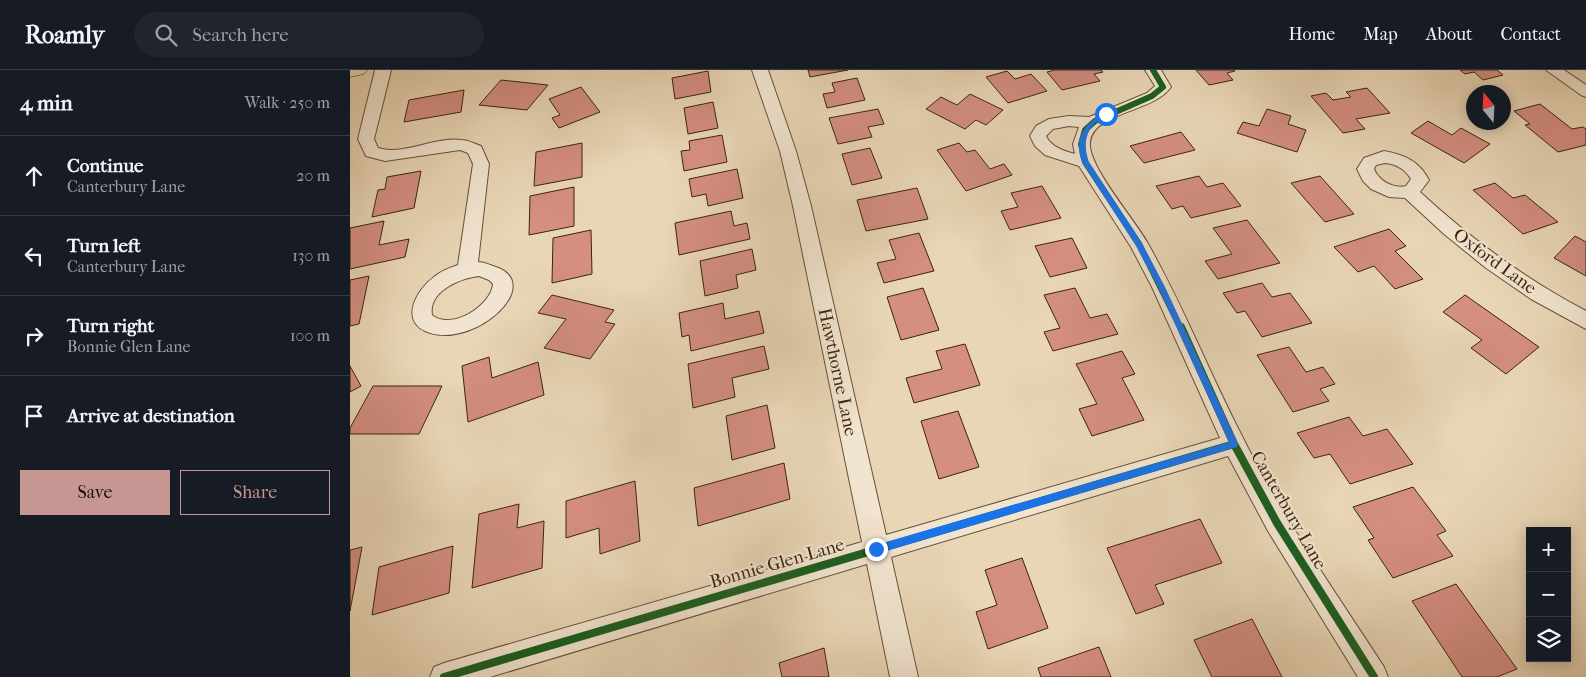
<!DOCTYPE html>
<meta charset="utf-8">
<style>
body{margin:0;font-family:"IM FELL French Canon",serif;background:#20242c;color:#f1f3f6}
.controls{position:absolute;right:15px;bottom:15px;display:grid;overflow:hidden;border-radius:0px;box-shadow:0 2px 12px #0003}
.controls button{width:45px;height:45px;display:grid;place-items:center;padding:0;border:0;border-bottom:1px solid #363941;background:#171b24;color:#f1f3f6;font:25px sans-serif}
.compass{position:absolute;left:1116px;top:15px;width:45px;height:45px;border-radius:50%;background:#171b24;box-shadow:0 2px 12px #0003;rotate:342deg}
.stop{position:absolute;width:15px;height:15px;margin:-11px;border:4px solid #1a73e8;border-radius:50%;background:#fff}
.stop.end{background:#1a73e8;border-color:#fff;box-shadow:0 1px 5px #0008}
.list{margin:0;padding:0;list-style:none}
h2{display:flex;justify-content:space-between;align-items:center;height:65px;margin:0;padding:0 20px;font-size:21px}
h2 small{font-size:16px;font-weight:400;color:#9ea1a6}
.list li{display:grid;grid-template-columns:32px 1fr auto;gap:15px;align-items:center;box-sizing:border-box;height:80px;padding:0 20px;border-top:1px solid #363941}
.list b{display:block;font-size:19px;white-space:nowrap}
.list p{margin:0;font-size:16px;white-space:nowrap;color:#9ea1a6}
.list em{font-size:16px;font-style:normal;color:#9ea1a6}
.actions{display:flex;gap:10px;padding:15px 20px}
.actions a{flex:1;padding:11px 0;border:1px solid #c59692;border-radius:0px;text-align:center;font-size:18px;color:#c59692}
.actions .main{background:#c59692;color:#111}
.icon{flex:none;width:28px;height:28px;fill:none;stroke:currentColor;stroke-width:2;stroke-linecap:round;stroke-linejoin:round}
.map{position:relative;flex:none;width:1236px;height:607px;overflow:hidden}
header{display:flex;align-items:center;gap:30px;box-sizing:border-box;height:70px;padding:0 25px;background:#171b24;border-bottom:1px solid #363941}
header strong{font-size:24px}
nav{display:flex;gap:28px;margin-inline-start:auto;font-size:18px}
.search{width:350px;height:45px;background:#20242c;display:flex;align-items:center;gap:12px;box-sizing:border-box;padding:0 18px;border-radius:28px;color:#9ea1a6;font-size:19px}
main{display:flex}
aside{flex:1;background:#171b24}
.map>svg:first-child{display:block}
.building{fill:#d48e82;stroke:#3a250d}
.lines{fill:none;stroke-linecap:round;stroke-linejoin:round}
.street-casing{stroke:#665137;stroke-width:2}
.primary-casing{stroke:#3a250d;stroke-width:1}
.street{fill:#f1e4d0;fill-rule:evenodd}
.primary{fill:#e9d6b6;fill-rule:evenodd}
.cycleway-far1-casing{stroke:#f1e4d0;stroke-width:9}
.cycleway-casing{stroke:#f1e4d0;stroke-width:11}
.cycleway-far1{stroke:#1b5e20;stroke-width:6}
.cycleway{stroke:#1b5e20;stroke-width:8}
.route{fill:#1a73e8}
.labels{text-anchor:middle;stroke-width:4.5;stroke-linejoin:round;paint-order:stroke}
.street-label{font-size:18px;fill:#3a250d;stroke:#f1e4d0}
</style>
<header>
<strong>Roamly</strong>
<div class="search"><svg class="icon" aria-label="search" viewBox="0 0 24 24"><circle cx="10" cy="10" r="6"/><path d="M15 15l6 6"/></svg>Search here</div>
<nav><a>Home</a><a>Map</a><a>About</a><a>Contact</a></nav>
</header>
<main>
<aside>
<h2>4 min<small>Walk · 250 m</small></h2>
<ul class="list">
<li><svg class="icon" aria-label="ahead" viewBox="0 0 24 24"><path d="M12 20V5M6 11l6-6 6 6"/></svg><div><b>Continue</b><p>Canterbury Lane</p></div><em>20 m</em></li>
<li><svg class="icon" aria-label="left" viewBox="0 0 24 24"><path d="M17 20v-9H6M10 6l-5 5 5 5"/></svg><div><b>Turn left</b><p>Canterbury Lane</p></div><em>130 m</em></li>
<li><svg class="icon" aria-label="right" viewBox="0 0 24 24"><path d="M7 20v-9h11M14 6l5 5-5 5"/></svg><div><b>Turn right</b><p>Bonnie Glen Lane</p></div><em>100 m</em></li>
<li><svg class="icon" aria-label="arrive" viewBox="0 0 24 24"><path d="M6 21V4h12l-3 4 3 4H6"/></svg><div><b>Arrive at destination</b></div></li>
</ul>
<div class="actions"><a class="main">Save</a><a>Share</a></div>
</aside>
<div class="map">
<svg width="1236" height="607" viewBox="0 0 1236 607">
<rect width="100%" height="100%" fill="#e9d6b6"/>
<filter id="stains"><feTurbulence type="fractalNoise" baseFrequency=".004" numOctaves="4"/><feColorMatrix values="0 0 0 0 .2 0 0 0 0 .09 0 0 0 0 .02 0 0 0 .5 -.17"/></filter>
<radialGradient id="worn" r=".72"><stop offset=".6" stop-color="#630" stop-opacity="0"/><stop offset="1" stop-color="#630" stop-opacity=".3"/></radialGradient>
<!-- building -->
<path class="building" d="M 458,0 L 498,0 L 460,7 Z
M 705,0 L 751,0 L 753,2 L 744,4 L 750,11 L 712,20 L 697,2 Z
M 846,0 L 884,0 L 885,1 L 877,3 L 883,10 L 859,15 Z
M 1110,0 L 1147,0 L 1153,5 L 1133,10 L 1124,2 L 1115,4 Z
M 358,1 L 361,22 L 325,29 L 322,8 Z
M 657,1 L 665,9 L 681,4 L 697,21 L 658,33 L 636,7 Z
M 507,8 L 515,30 L 477,38 L 473,24 L 485,22 L 482,13 Z
M 151,10 L 198,15 L 177,40 L 129,35 Z
M 231,17 L 250,42 L 209,58 L 202,48 L 210,45 L 199,29 Z
M 1017,18 L 1040,43 L 1006,49 L 1015,59 L 993,63 L 961,26 L 976,23 L 983,30 L 1001,27 L 996,22 Z
M 114,20 L 111,42 L 54,52 L 59,30 Z
M 620,24 L 653,40 L 636,55 L 626,50 L 615,59 L 576,39 L 591,27 L 607,35 Z
M 363,32 L 368,58 L 338,64 L 334,38 Z
M 1190,34 L 1222,59 L 1233,57 L 1236,59 L 1236,75 L 1208,82 L 1175,55 L 1180,54 L 1164,41 Z
M 528,39 L 534,54 L 518,57 L 522,67 L 488,74 L 479,48 Z
M 917,39 L 941,46 L 938,54 L 956,60 L 947,82 L 887,63 L 893,52 L 909,56 Z
M 1078,51 L 1102,65 L 1111,58 L 1140,74 L 1114,93 L 1061,63 Z
M 831,62 L 845,80 L 794,93 L 780,76 Z
M 372,65 L 377,92 L 334,101 L 331,81 L 340,80 L 339,71 Z
M 232,73 L 232,107 L 184,116 L 186,82 Z
M 609,73 L 617,82 L 625,80 L 640,99 L 654,94 L 662,105 L 616,121 L 587,80 Z
M 520,78 L 532,108 L 502,115 L 492,84 Z
M 387,99 L 393,128 L 358,136 L 356,124 L 342,127 L 339,109 Z
M 71,101 L 64,138 L 22,147 L 28,120 L 35,119 L 37,107 Z
M 849,106 L 857,117 L 873,113 L 891,136 L 841,148 L 833,136 L 822,139 L 806,116 Z
M 970,106 L 1004,144 L 975,152 L 941,113 Z
M 1145,113 L 1163,128 L 1175,125 L 1208,152 L 1173,164 L 1123,120 Z
M 692,116 L 711,148 L 660,160 L 651,141 L 668,137 L 661,123 Z
M 224,117 L 224,156 L 179,165 L 180,126 Z
M 567,118 L 578,149 L 516,161 L 507,130 Z
M 381,141 L 384,156 L 397,153 L 400,169 L 329,185 L 325,153 Z
M 897,150 L 930,193 L 868,209 L 855,191 L 882,184 L 863,158 Z
M 34,151 L 29,175 L 59,169 L 55,187 L 0,199 L 0,158 Z
M 1039,159 L 1056,176 L 1045,181 L 1073,209 L 1045,219 L 1024,196 L 1008,202 L 984,177 Z
M 241,160 L 242,204 L 202,213 L 203,168 Z
M 569,163 L 584,201 L 534,213 L 527,193 L 546,189 L 539,170 Z
M 1225,166 L 1236,172 L 1236,206 L 1204,188 Z
M 722,168 L 737,198 L 700,207 L 685,176 Z
M 402,179 L 406,200 L 386,205 L 388,218 L 355,226 L 350,191 Z
M 19,206 L 9,254 L 0,256 L 0,210 Z
M 912,213 L 922,227 L 940,223 L 962,253 L 912,267 L 895,241 L 887,243 L 873,223 Z
M 573,218 L 589,260 L 551,270 L 537,227 Z
M 725,218 L 740,248 L 757,244 L 768,264 L 703,281 L 694,262 L 710,258 L 694,225 Z
M 202,225 L 264,240 L 255,252 L 265,254 L 240,289 L 194,278 L 216,249 L 188,243 Z
M 1115,225 L 1189,277 L 1156,304 L 1121,278 L 1132,270 L 1093,242 Z
M 373,233 L 375,249 L 409,241 L 414,263 L 341,281 L 339,265 L 332,267 L 329,243 Z
M 615,274 L 630,315 L 564,333 L 556,308 L 592,299 L 586,281 Z
M 414,276 L 419,299 L 382,308 L 385,327 L 343,338 L 338,294 Z
M 939,277 L 956,302 L 973,297 L 985,314 L 970,319 L 979,331 L 943,342 L 907,285 Z
M 772,281 L 785,304 L 772,308 L 794,350 L 742,366 L 729,339 L 747,334 L 726,294 Z
M 139,287 L 142,308 L 188,292 L 194,325 L 118,352 L 112,296 Z
M 0,296 L 11,316 L 0,322 Z
M 23,316 L 92,316 L 69,364 L 0,364 L 0,358 Z
M 417,335 L 425,378 L 382,390 L 376,346 Z
M 608,341 L 629,397 L 589,409 L 571,351 Z
M 999,347 L 1013,366 L 1037,359 L 1063,394 L 1000,414 L 980,384 L 964,388 L 947,363 Z
M 434,393 L 440,429 L 348,456 L 344,418 Z
M 285,411 L 290,471 L 250,484 L 249,458 L 216,468 L 216,431 Z
M 1063,417 L 1096,461 L 1087,465 L 1103,486 L 1043,508 L 1018,470 L 1024,468 L 1003,437 Z
M 169,434 L 167,458 L 194,451 L 192,498 L 122,518 L 129,444 Z
M 850,449 L 872,493 L 805,515 L 814,534 L 786,544 L 757,478 Z
M 103,476 L 99,523 L 22,545 L 29,497 Z
M 12,477 L 0,541 L 0,480 Z
M 672,488 L 698,558 L 638,579 L 626,542 L 647,535 L 635,500 Z
M 1106,514 L 1167,599 L 1147,607 L 1112,607 L 1062,531 Z
M 902,549 L 932,607 L 862,607 L 844,570 Z
M 749,577 L 761,607 L 691,607 L 688,598 Z
M 474,578 L 479,607 L 432,607 L 429,593 Z"/>
<g class="lines">
<!-- street casing -->
<g class="street-casing">
<path id="street" d="M 25,0 L 41,0 L 24,69 L 28,78 C 55,86 84,66 112,70 C 118,70 125,74 131,76 L 139,94 L 128,192 C 134,192 140,195 146,197 C 194,214 128,277 80,263 C 48,253 66,220 84,207 C 91,201 99,198 108,195 L 123,94 L 118,83 L 110,80 L 35,91 L 16,86 L 8,69 ZM 129,206 L 139,210 L 143,214 C 141,236 101,261 82,245 C 78,221 111,208 129,206 Z
M 402,0 L 418,0 L 446,81 L 461,136 L 536,465 L 870,368 L 802,217 L 781,177 L 729,96 L 695,85 L 685,76 L 680,66 L 686,56 L 699,49 L 719,46 L 739,47 L 797,23 L 805,16 L 795,0 L 811,0 L 821,17 C 803,43 744,41 740,72 C 737,95 785,150 797,172 C 833,235 859,302 892,366 C 932,447 985,521 1034,597 L 1038,607 L 1008,607 L 918,461 L 878,386 L 541,487 L 568,607 L 540,607 L 517,494 L 140,607 L 80,607 L 84,597 L 94,593 L 512,472 L 443,136 L 430,81 ZM 719,56 L 729,57 L 723,74 L 725,84 C 714,81 701,77 696,66 L 703,59 Z
M 1196,0 L 1214,0 L 1236,15 L 1236,27 L 1231,25 Z
M 1034,81 C 1055,85 1069,91 1079,110 L 1070,122 C 1121,169 1175,209 1236,241 L 1236,259 L 1181,229 L 1136,198 L 1094,164 L 1055,128 L 1039,127 L 1021,119 L 1013,111 L 1007,99 L 1014,88 ZM 1035,93 C 1046,94 1055,99 1061,109 L 1056,116 C 1043,119 1029,111 1024,99 L 1026,95 Z"/>
</g>
<!-- primary casing -->
<g class="primary-casing">
<path id="primary" d="M 0,0 L 17,0 L 14,4 L 0,7 Z"/>
</g>
<!-- street -->
<use href="#street" class="street"/>
<!-- primary -->
<use href="#primary" class="primary"/>
<!-- cycleway-far1 casing -->
<g class="cycleway-far1-casing">
<path id="cycleway-far1" d="M 803,0 L 813,17 L 802,26 L 745,51 L 735,60 L 731,74 L 735,92 L 789,174 L 831,259"/>
</g>
<!-- cycleway casing -->
<g class="cycleway-casing">
<path id="cycleway" d="M 831,257 L 884,374 L 927,453 L 1024,607
M 94,607 L 884,374"/>
</g>
<!-- cycleway-far1 -->
<use href="#cycleway-far1" class="cycleway-far1"/>
<!-- cycleway -->
<use href="#cycleway" class="cycleway"/>
</g>
<!-- route -->
<path class="route" d="M 754,42 L 759,44 C 755,47 749,50 745,53 C 734,64 734,79 739,92 L 792,173 L 815,217 L 888,374 L 887,377 L 526,484 L 523,483 L 523,476 L 526,475 L 879,372 L 808,217 L 786,176 L 732,92 C 723,68 734,55 754,42 Z"/>
<g class="labels">
<!-- street labels -->
<g class="street-label">
<text transform="translate(1145 191) rotate(36)" y="6">Oxford Lane</text>
<text transform="translate(488 302) rotate(78)" y="6">Hawthorne Lane</text>
<text transform="translate(939 440) rotate(60)" y="6">Canterbury Lane</text>
<text transform="translate(427 493) rotate(-16)" y="6">Bonnie Glen Lane</text>
</g>
</g>
<rect width="100%" height="100%" filter="url(#stains)"/>
<rect width="100%" height="100%" fill="url(#worn)"/>
</svg>
<div class="controls">
<button>+</button>
<button>−</button>
<button><svg class="icon" aria-label="layers" viewBox="0 0 24 24"><path d="M12 4l9 5-9 5-9-5zM3 14l9 5 9-5"/></svg></button>
</div>
<svg class="compass" viewBox="-18 -18 36 36"><path d="M0-13l5 13h-10z" fill="#e53935"/><path d="M0 13l5-13h-10z" fill="#9ea1a6"/></svg>
<div class="stop" style="left:756px;top:44px"></div>
<div class="stop end" style="left:526px;top:479px"></div>
</div>
</main>
